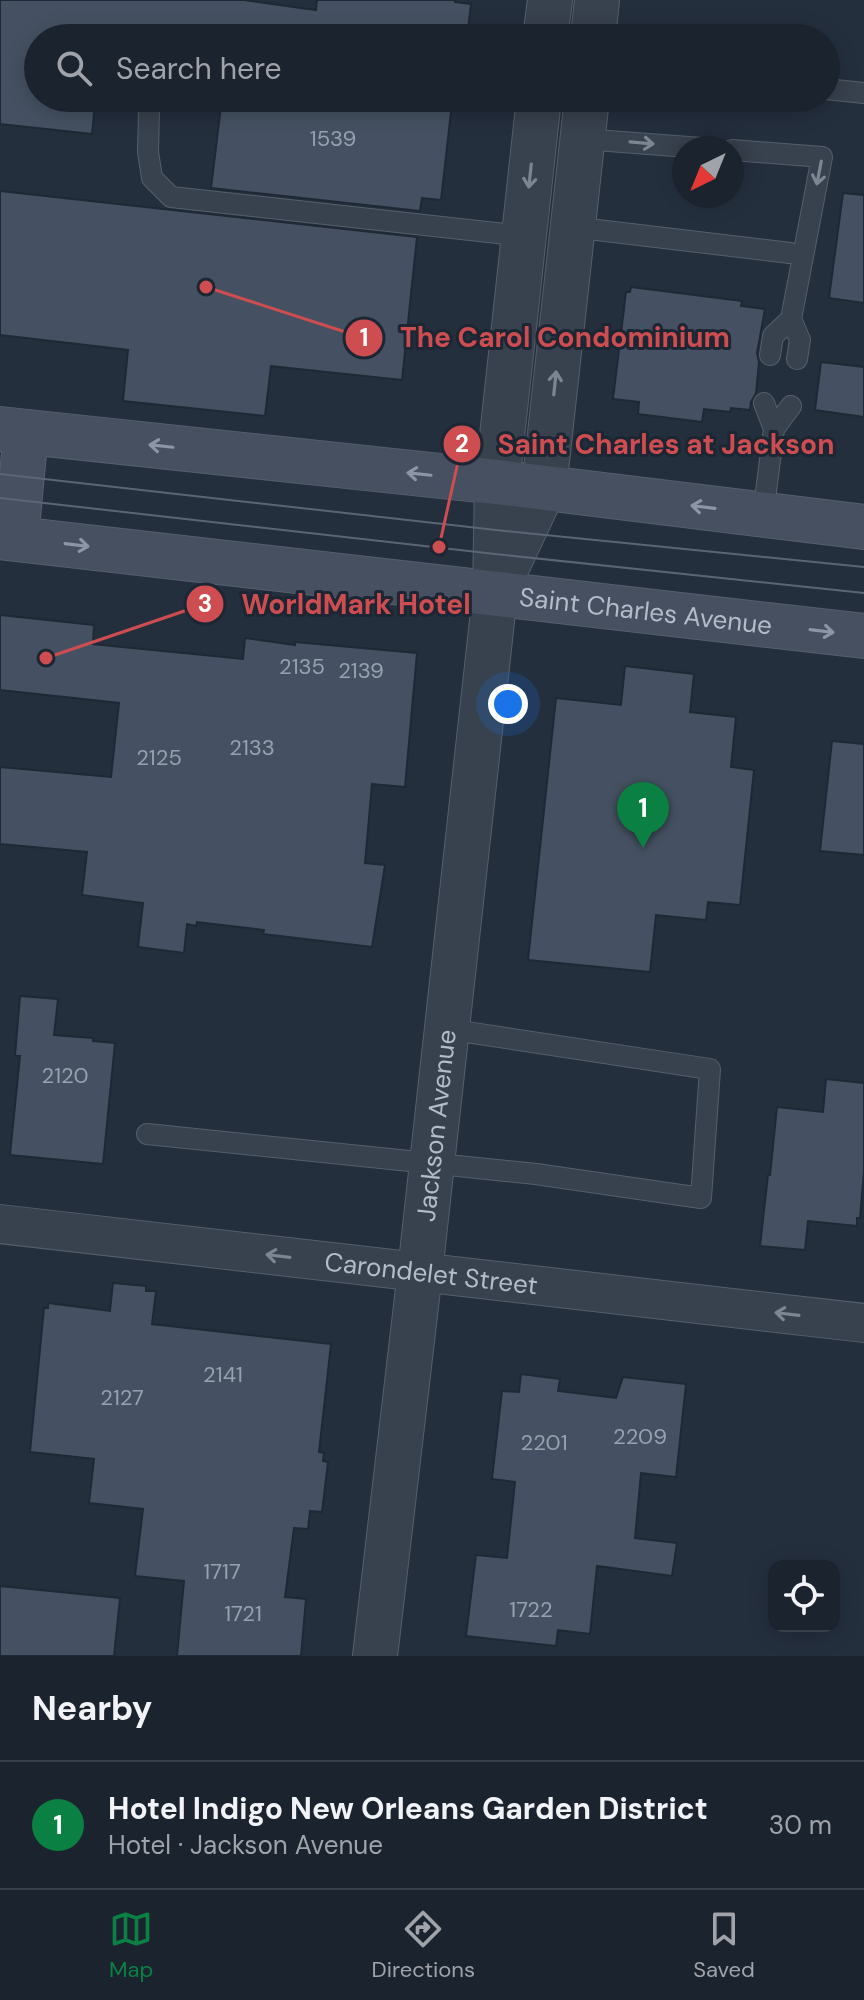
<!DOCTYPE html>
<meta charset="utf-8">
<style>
body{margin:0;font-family:"DM Sans",sans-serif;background:#282f3a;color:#f1f3f6}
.controls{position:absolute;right:24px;bottom:24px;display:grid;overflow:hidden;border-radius:16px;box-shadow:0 4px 20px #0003}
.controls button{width:72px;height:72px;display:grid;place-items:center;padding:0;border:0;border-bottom:2px solid #39404a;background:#1b232e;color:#f1f3f6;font:40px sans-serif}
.compass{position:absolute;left:672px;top:136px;width:72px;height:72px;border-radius:50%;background:#1b232e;box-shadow:0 4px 20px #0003;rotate:223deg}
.you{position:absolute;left:508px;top:704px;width:28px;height:28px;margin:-20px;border:6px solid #fff;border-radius:50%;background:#1a73e8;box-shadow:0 0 0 12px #1a73e833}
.badge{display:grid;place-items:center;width:52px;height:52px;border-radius:50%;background:#0b8043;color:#fff;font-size:26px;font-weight:700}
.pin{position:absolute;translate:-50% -66px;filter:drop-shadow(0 2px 4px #0008)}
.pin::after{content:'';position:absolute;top:42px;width:28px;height:24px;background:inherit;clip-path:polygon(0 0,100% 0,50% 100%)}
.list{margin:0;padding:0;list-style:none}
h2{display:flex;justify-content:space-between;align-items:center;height:104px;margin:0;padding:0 32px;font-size:34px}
h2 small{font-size:26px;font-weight:400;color:#a0a4aa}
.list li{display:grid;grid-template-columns:52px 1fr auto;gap:24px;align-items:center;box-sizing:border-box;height:128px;padding:0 32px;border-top:2px solid #39404a}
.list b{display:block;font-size:30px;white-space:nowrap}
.list p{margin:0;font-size:26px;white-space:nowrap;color:#a0a4aa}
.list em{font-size:26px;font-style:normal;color:#a0a4aa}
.icon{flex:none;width:44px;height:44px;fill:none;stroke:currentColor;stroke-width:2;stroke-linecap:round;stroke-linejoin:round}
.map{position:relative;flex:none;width:864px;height:1656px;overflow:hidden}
.search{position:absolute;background:#1b232e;box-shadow:0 4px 20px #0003;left:24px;right:24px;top:24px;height:88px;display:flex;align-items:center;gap:20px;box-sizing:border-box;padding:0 28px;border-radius:44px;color:#a0a4aa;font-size:30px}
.sheet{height:232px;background:#1b232e}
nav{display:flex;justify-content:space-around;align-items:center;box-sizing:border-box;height:112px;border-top:2px solid #39404a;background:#1b232e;font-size:22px;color:#a0a4aa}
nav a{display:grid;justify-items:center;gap:4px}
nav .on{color:#0b8043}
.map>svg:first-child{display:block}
.building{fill:#455162;stroke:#1f2835;stroke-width:2}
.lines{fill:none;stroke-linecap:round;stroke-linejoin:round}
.service-casing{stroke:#565f6c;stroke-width:22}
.minor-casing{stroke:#565f6c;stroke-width:40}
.tertiary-casing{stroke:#565f6c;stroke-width:46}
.secondary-casing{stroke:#565f6c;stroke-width:46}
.service{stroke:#38414e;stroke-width:20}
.minor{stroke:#38414e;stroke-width:38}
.tertiary{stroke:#38414e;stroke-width:44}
.secondary{stroke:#465061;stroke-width:44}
.tram{stroke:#5a6575;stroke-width:2}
.oneway{stroke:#7c8592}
.oneway2{stroke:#8e96a5}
.labels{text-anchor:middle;stroke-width:6;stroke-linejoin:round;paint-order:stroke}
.number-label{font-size:22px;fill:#98a1af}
.street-label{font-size:26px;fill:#b4bcc9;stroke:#1d2633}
.leader{fill:none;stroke:#ce4d50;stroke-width:3}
.callout-dot{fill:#ce4d50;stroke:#1d2633;stroke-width:3}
.mark-label{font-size:24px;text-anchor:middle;font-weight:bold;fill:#fff}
.callout-label{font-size:28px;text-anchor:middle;font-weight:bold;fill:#ce4d50;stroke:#1d2633;stroke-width:6;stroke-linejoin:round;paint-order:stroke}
</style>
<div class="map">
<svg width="864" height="1656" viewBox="0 0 864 1656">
<rect width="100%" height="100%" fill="#242f3e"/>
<!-- building -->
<path class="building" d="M 0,0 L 244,0 L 316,10 L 317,0 L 455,0 L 455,2 L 471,4 L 467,38 L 232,38 L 178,31 L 178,38 L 38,38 L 38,98 L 142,98 L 136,108 L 95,104 L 92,134 L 0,124 Z
M 222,98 L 412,98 L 452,103 L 441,200 L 422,198 L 420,211 L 211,188 Z
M 0,191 L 417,237 L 402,380 L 271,366 L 265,416 L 123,401 L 128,350 L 0,335 Z
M 843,193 L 864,195 L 864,303 L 829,298 Z
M 631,287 L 742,301 L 741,306 L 765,309 L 757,353 L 759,362 L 756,393 L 751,402 L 750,410 L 731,408 L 730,412 L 704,409 L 702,422 L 638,414 L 639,402 L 613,399 L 626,292 L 630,292 Z
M 821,362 L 864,367 L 864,417 L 815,410 Z
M 0,615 L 94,625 L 93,644 L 243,659 L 245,638 L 295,645 L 295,642 L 417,653 L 405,787 L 372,784 L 365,863 L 385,865 L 372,947 L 263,934 L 264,930 L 197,922 L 196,926 L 187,924 L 184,953 L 138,947 L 143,903 L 82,895 L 87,852 L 0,844 L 0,767 L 111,777 L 119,703 L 0,690 Z
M 625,666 L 694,674 L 690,712 L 736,717 L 731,767 L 754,770 L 740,905 L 708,902 L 706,920 L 656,915 L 650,972 L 528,960 L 556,698 L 621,705 Z
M 832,741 L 864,744 L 864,855 L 820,851 Z
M 20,996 L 58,999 L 54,1035 L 93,1038 L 93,1041 L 115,1043 L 103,1164 L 10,1155 L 20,1056 L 15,1056 Z
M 826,1079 L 864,1083 L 864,1171 L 860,1218 L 857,1218 L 857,1226 L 808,1221 L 805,1250 L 760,1246 L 768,1175 L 770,1175 L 777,1107 L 823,1112 Z
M 113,1283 L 146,1286 L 146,1291 L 156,1291 L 152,1324 L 331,1344 L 319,1452 L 324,1453 L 323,1461 L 328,1462 L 322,1512 L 310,1511 L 308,1529 L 294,1528 L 285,1597 L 306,1599 L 301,1656 L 177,1656 L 184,1581 L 135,1576 L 143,1509 L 89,1503 L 94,1459 L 30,1452 L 44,1308 L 48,1308 L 48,1303 L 110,1311 Z
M 521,1374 L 560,1379 L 558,1391 L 616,1398 L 623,1377 L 686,1384 L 676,1477 L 641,1473 L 635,1538 L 677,1543 L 672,1576 L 597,1566 L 590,1634 L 558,1630 L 556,1646 L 466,1636 L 476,1555 L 507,1558 L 515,1482 L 492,1479 L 502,1391 L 519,1392 Z
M 0,1586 L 120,1598 L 114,1656 L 0,1656 Z"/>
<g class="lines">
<!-- service casing -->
<g class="service-casing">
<path id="service" d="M 826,89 L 864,93
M 149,109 L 148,152 L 152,178 L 171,197 L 524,236
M 582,139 L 702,148
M 732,150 L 822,157 L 791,319 L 773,336 L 770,355
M 572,227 L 790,253
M 791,319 L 800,340 L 797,359
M 774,429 L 791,406
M 763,515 L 774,429 L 764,403
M 147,1134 L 536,1174 L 701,1198 L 710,1069 L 447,1029"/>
</g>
<!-- minor casing -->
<g class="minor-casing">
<g id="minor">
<path id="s1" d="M 0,1224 L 864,1323"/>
</g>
</g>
<!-- tertiary casing -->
<g class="tertiary-casing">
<g id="tertiary">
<path d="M 545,38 L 550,0"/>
<path d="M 593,38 L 597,0"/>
<path d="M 502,577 L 544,488 L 587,98"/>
<path id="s2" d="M 375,1656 L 420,1272 L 495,594 L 497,482 L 539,98"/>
</g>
</g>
<!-- secondary casing -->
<g class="secondary-casing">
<g id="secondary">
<path d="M 0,429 L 497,482 L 864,527"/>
<path id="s3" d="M 0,537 L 864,636"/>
<path d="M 16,538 L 26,432"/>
</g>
</g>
<!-- service -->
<use href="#service" class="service"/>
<!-- minor -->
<use href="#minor" class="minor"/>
<!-- tertiary -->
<use href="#tertiary" class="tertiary"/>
<!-- secondary -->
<use href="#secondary" class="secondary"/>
<!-- tram -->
<path class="tram" d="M 0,474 L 496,530 L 864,567
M 0,498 L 495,554 L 864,593"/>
</g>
<!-- one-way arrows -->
<defs><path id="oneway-shaft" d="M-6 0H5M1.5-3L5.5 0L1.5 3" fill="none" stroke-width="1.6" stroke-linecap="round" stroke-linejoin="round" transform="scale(2)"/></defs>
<g class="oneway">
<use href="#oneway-shaft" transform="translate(642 143) rotate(5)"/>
<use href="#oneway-shaft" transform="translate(819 173) rotate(101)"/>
<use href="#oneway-shaft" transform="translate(530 176) rotate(96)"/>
<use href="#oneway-shaft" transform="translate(555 383) rotate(-84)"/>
<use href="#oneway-shaft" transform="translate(278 1256) rotate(-173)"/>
<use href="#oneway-shaft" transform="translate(787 1314) rotate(-173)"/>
</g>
<g class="oneway2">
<use href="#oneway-shaft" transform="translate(161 446) rotate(-174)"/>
<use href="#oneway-shaft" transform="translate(419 474) rotate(-174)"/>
<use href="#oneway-shaft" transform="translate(703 507) rotate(-173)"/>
<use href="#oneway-shaft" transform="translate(77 545) rotate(7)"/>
<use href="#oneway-shaft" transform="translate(822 631) rotate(7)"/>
</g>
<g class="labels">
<!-- number labels -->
<g class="number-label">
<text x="333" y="146">1539</text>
<text x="302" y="674">2135</text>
<text x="361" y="678">2139</text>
<text x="252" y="755">2133</text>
<text x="159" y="765">2125</text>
<text x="65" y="1083">2120</text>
<text x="223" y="1382">2141</text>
<text x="122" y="1405">2127</text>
<text x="640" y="1444">2209</text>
<text x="544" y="1450">2201</text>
<text x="222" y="1579">1717</text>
<text x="531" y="1617">1722</text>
<text x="243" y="1621">1721</text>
</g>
<!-- street labels -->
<g class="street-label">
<text dy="9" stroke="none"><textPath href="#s3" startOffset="650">Saint Charles Avenue</textPath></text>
<text dy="9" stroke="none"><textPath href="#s2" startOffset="534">Jackson Avenue</textPath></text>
<text dy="9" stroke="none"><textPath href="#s1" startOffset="434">Carondelet Street</textPath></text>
</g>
</g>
<!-- callouts -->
<path class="leader" d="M206 287L364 338M439 547L462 444M46 658L205 604"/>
<g class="callout-dot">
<circle cx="206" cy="287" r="8"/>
<circle cx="439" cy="547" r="8"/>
<circle cx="46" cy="658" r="8"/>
<circle cx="364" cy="338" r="20"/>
<circle cx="462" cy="444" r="20"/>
<circle cx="205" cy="604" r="20"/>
</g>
<g class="mark-label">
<text x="364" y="346">1</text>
<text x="462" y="452">2</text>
<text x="205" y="612">3</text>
</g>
<g class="callout-label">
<text x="565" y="347">The Carol Condominium</text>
<text x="666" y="454">Saint Charles at Jackson</text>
<text x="356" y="614">WorldMark Hotel</text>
</g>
</svg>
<div class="controls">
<button><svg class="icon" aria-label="locate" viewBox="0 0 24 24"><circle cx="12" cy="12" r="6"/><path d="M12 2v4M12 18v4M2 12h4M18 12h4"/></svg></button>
</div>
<svg class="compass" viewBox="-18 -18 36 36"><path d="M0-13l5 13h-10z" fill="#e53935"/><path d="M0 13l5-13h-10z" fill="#a0a4aa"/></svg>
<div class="you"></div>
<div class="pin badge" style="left:643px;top:848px">1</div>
<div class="search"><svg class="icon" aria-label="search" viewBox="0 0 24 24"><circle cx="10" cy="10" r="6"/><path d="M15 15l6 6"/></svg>Search here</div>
</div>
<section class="sheet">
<h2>Nearby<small></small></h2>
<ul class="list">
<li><span class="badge">1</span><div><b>Hotel Indigo New Orleans Garden District</b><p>Hotel · Jackson Avenue</p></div><em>30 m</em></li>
</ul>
</section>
<nav>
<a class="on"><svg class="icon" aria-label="map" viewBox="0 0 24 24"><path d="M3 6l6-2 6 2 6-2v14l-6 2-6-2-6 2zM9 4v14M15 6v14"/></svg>Map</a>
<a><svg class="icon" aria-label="directions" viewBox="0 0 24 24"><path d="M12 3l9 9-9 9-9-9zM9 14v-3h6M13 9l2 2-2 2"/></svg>Directions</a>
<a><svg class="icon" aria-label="saved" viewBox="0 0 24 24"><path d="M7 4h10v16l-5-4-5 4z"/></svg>Saved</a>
</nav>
